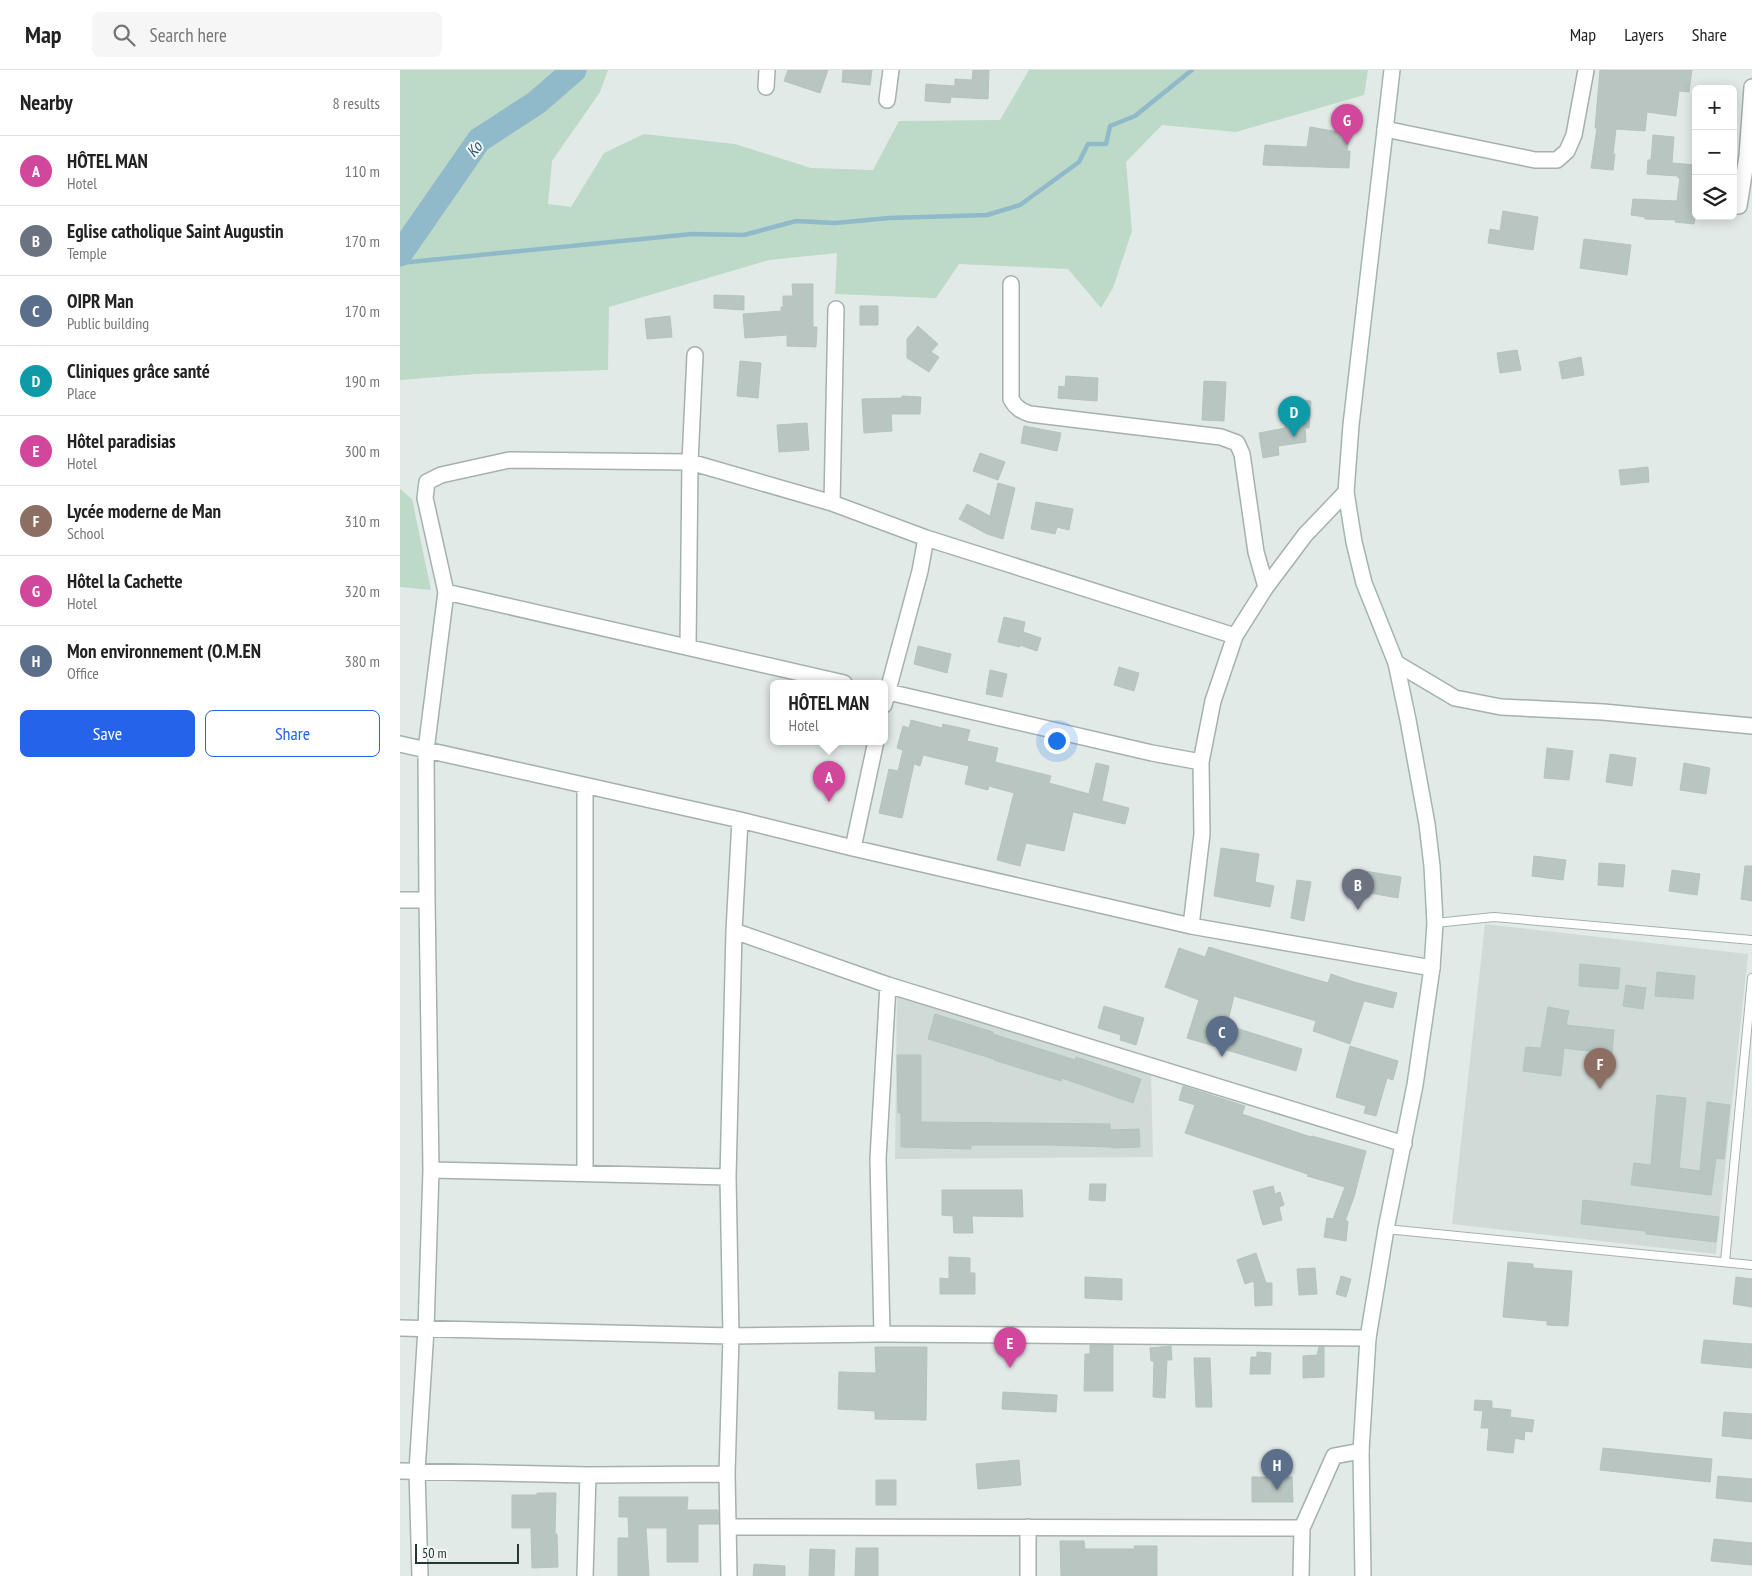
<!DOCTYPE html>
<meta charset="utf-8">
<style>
body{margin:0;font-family:"PT Sans Narrow",sans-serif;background:#f6f6f6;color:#222}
.controls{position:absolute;right:15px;top:15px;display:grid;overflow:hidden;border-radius:8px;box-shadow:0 2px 12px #0003}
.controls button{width:45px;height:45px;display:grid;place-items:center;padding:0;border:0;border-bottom:1px solid #e0e0e0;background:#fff;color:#222;font:25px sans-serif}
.scale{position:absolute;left:15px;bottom:12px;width:104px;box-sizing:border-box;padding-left:5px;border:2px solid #243936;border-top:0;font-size:14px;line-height:18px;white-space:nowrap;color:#243936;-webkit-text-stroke:4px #f2f7f5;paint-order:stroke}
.you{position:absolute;left:656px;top:670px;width:18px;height:18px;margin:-12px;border:4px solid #fff;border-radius:50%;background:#1a73e8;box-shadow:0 0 0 8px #1a73e833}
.badge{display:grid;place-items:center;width:32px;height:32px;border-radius:50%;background:#2563eb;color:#fff;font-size:16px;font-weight:700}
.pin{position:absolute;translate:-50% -41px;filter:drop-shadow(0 1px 2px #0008)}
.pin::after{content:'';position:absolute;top:26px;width:18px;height:15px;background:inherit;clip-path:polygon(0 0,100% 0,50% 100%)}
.popup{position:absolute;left:370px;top:610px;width:118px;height:65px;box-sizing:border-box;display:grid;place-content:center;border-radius:8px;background:#fff;filter:drop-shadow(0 1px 4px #0005);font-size:16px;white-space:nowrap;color:#767676}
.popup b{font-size:19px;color:#222}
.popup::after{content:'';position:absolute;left:50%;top:100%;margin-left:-10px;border:10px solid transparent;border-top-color:#fff}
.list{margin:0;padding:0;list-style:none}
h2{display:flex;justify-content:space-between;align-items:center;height:65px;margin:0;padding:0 20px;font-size:21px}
h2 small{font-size:16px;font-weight:400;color:#767676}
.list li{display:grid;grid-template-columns:32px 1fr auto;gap:15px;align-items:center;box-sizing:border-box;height:70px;padding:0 20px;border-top:1px solid #e0e0e0}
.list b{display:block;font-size:19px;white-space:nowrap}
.list p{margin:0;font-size:16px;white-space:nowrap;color:#767676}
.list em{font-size:16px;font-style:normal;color:#767676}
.actions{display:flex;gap:10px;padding:15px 20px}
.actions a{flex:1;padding:11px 0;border:1px solid #2563eb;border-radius:8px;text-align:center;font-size:18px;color:#2563eb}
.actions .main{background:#2563eb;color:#fff}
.icon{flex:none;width:28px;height:28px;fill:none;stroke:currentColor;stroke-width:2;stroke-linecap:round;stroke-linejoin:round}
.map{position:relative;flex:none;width:1352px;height:1506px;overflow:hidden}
header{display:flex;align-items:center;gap:30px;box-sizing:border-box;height:70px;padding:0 25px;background:#fff;border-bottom:1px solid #e0e0e0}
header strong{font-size:24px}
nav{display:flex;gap:28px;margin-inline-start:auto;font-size:18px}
.search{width:350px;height:45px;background:#f6f6f6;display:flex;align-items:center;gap:12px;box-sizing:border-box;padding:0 18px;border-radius:8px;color:#767676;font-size:19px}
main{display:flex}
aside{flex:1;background:#fff}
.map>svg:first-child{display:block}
.built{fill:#d0dad7}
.green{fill:#bdd9c8}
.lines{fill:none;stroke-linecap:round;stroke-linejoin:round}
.stream{stroke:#90baca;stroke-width:4.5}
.river{stroke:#90baca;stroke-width:25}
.building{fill:#b8c5c1;stroke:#b5c3bf}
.lane-casing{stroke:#a5b1af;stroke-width:10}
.street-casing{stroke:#a5b1af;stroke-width:18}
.secondary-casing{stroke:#a2b5b0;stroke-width:18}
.lane{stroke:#fff;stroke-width:8}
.street{stroke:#fff;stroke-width:15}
.secondary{stroke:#fff;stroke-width:15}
.labels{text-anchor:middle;stroke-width:4;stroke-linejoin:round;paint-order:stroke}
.water-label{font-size:16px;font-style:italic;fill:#25596f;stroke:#f2f7f5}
</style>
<header>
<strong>Map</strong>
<div class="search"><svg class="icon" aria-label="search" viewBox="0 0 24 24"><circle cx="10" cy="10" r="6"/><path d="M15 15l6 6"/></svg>Search here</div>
<nav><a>Map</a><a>Layers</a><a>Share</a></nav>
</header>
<main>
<aside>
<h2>Nearby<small>8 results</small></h2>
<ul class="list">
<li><span class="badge" style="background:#d1479c">A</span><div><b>HÔTEL MAN</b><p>Hotel</p></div><em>110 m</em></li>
<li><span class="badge" style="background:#6b7280">B</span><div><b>Eglise catholique Saint Augustin</b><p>Temple</p></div><em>170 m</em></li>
<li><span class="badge" style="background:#5c6f8a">C</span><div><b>OIPR Man</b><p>Public building</p></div><em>170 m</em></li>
<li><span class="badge" style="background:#0f9aa8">D</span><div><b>Cliniques grâce santé</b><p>Place</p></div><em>190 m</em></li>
<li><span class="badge" style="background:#d1479c">E</span><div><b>Hôtel paradisias</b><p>Hotel</p></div><em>300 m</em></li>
<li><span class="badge" style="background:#8d6e63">F</span><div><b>Lycée moderne de Man</b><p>School</p></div><em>310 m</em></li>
<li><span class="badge" style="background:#d1479c">G</span><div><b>Hôtel la Cachette</b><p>Hotel</p></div><em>320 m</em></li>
<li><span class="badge" style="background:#5c6f8a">H</span><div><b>Mon environnement (O.M.EN</b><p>Office</p></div><em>380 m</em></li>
</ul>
<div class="actions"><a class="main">Save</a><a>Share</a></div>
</aside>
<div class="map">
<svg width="1352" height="1506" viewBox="0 0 1352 1506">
<rect width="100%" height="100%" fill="#e2eae8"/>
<!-- built -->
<path class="built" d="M 1085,854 L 1348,884 L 1316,1184 L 1052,1154 Z
M 497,921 L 751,1001 L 753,1087 L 495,1089 Z"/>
<!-- green -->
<path class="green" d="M 0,0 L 208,0 L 200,22 L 152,91 L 148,134 L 171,137 L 204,83 L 244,64 L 335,74 L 411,98 L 473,100 L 499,51 L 600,50 L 629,0 L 968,0 L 964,25 L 836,62 L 762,55 L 726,92 L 732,161 L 713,218 L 701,238 L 668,199 L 559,194 L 536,228 L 435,224 L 437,183 L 369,190 L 209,237 L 208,300 L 76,304 L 0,310 Z
M 0,419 L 12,429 L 31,520 L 0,517 Z"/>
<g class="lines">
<!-- stream -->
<path class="stream" d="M 0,193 L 292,164 L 344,165 L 396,151 L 435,153 L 489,148 L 587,145 L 620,135 L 679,92 L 688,74 L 706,74 L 710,56 L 735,46 L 792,0"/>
<!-- river -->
<path class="river" d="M 0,184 L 79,70 L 136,33 L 174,0"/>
</g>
<!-- building -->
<path class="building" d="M 388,0 L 428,0 L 420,23 L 384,11 Z
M 443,0 L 472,0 L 470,15 L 442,12 Z
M 573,0 L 589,0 L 588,29 L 551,27 L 550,33 L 525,31 L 526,14 L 555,16 L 555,9 L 572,10 Z
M 1200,0 L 1292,0 L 1289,22 L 1279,21 L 1276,46 L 1247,42 L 1245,61 L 1216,59 L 1213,84 L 1215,84 L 1213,100 L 1191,98 L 1197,58 L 1195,58 Z
M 910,57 L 950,64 L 947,81 L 950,81 L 949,98 L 863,95 L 865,75 L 907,77 Z
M 1253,65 L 1274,67 L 1272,93 L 1296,95 L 1296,141 L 1294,154 L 1275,152 L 1276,150 L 1245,149 L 1245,147 L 1231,145 L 1233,129 L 1277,131 L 1280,108 L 1278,108 L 1278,106 L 1247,104 L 1248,90 L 1251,90 Z
M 1103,141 L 1138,147 L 1133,180 L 1088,173 L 1090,159 L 1100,161 Z
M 1184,169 L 1231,175 L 1227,205 L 1180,198 Z
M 392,214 L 413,214 L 413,257 L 417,257 L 416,277 L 387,276 L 387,265 L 345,268 L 343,244 L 381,241 L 381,237 L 383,237 L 383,226 L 393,226 Z
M 314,225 L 344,226 L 344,240 L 314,238 Z
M 460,236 L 478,236 L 478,255 L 460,255 Z
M 270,246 L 272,267 L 247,269 L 245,249 Z
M 518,256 L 538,274 L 531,282 L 539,287 L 529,302 L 507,288 L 507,269 Z
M 1117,280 L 1121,300 L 1100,303 L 1097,283 Z
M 1181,287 L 1184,305 L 1162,309 L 1159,292 Z
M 340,291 L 361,293 L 358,328 L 337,326 Z
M 666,306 L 698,308 L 697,331 L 658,328 L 659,316 L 665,317 Z
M 804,311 L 826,312 L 824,351 L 802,350 Z
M 502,326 L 521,327 L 520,344 L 491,344 L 492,361 L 464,363 L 462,329 L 502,328 Z
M 889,328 L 911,331 L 909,358 L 905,358 L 906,372 L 878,376 L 879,385 L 863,388 L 859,363 L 885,358 Z
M 407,353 L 409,380 L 379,382 L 377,355 Z
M 624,356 L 661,363 L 657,381 L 621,373 Z
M 580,383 L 605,392 L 598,410 L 573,401 Z
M 1248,397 L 1249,412 L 1221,415 L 1219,400 Z
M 598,413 L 615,418 L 603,469 L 587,464 L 559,449 L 567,434 L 590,446 Z
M 636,432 L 673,439 L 669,460 L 657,457 L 655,464 L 631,459 Z
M 604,547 L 625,552 L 623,562 L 641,568 L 637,581 L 620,575 L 620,577 L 598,572 Z
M 518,576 L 551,584 L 547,603 L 514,594 Z
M 719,597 L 739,603 L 734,621 L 714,615 Z
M 590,600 L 607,604 L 602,627 L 586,624 Z
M 511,650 L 542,658 L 543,654 L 570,660 L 567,671 L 598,678 L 595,692 L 651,706 L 649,713 L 689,724 L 696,693 L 709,696 L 702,731 L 729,738 L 725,754 L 673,742 L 664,781 L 626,773 L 620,796 L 597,790 L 614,723 L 589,716 L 588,720 L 565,714 L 569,696 L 523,685 L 520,696 L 514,694 L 502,748 L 479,743 L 489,699 L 498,701 L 503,680 L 497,678 L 503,656 L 509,658 Z
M 1147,678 L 1173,681 L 1169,710 L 1144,708 Z
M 1210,684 L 1236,688 L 1232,716 L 1206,712 Z
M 1284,693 L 1310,698 L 1306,724 L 1280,720 Z
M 821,778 L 859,784 L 855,812 L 874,816 L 870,837 L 814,826 Z
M 1134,786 L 1166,790 L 1163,810 L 1132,806 Z
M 1199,793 L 1225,795 L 1223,817 L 1198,815 Z
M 1345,796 L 1352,796 L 1352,831 L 1341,829 Z
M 952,799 L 1001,807 L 998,828 L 948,819 Z
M 1272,800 L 1300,804 L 1297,825 L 1269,821 Z
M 897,810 L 911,812 L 904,851 L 891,848 Z
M 809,877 L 893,903 L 928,913 L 931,904 L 954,912 L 997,923 L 993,938 L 964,931 L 950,974 L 913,961 L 916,951 L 834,926 L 827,955 L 902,979 L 896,1001 L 787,968 L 799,930 L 765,917 L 779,878 L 805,887 Z
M 1180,894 L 1220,898 L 1218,919 L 1179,916 Z
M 1257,902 L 1295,906 L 1293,929 L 1255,926 Z
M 1226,915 L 1246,918 L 1243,939 L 1223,936 Z
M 704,936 L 744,948 L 736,975 L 720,970 L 721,965 L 698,958 Z
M 1148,937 L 1169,941 L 1166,955 L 1214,960 L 1212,984 L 1164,978 L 1161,1006 L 1123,1001 L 1126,977 L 1141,978 Z
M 535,944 L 593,962 L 593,964 L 675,990 L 676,987 L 741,1009 L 733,1033 L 662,1008 L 661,1011 L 594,990 L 594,989 L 528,969 Z
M 950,976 L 998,991 L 993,1010 L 987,1008 L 976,1046 L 964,1043 L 966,1036 L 936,1027 Z
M 497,985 L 521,985 L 521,1052 L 710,1054 L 710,1060 L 739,1059 L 740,1077 L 712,1078 L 712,1077 L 650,1075 L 571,1075 L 571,1079 L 501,1077 L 501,1043 L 498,1043 Z
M 783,1016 L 845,1036 L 842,1044 L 911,1067 L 912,1066 L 966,1081 L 954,1127 L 945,1151 L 948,1151 L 946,1171 L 924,1167 L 927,1148 L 933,1149 L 945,1117 L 907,1106 L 910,1105 L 785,1063 L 795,1035 L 779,1030 Z
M 1257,1025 L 1286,1028 L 1279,1098 L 1300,1101 L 1307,1032 L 1330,1035 L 1324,1089 L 1316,1088 L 1311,1125 L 1231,1115 L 1234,1093 L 1251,1095 Z
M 690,1114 L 706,1114 L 705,1131 L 689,1130 Z
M 873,1116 L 875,1124 L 880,1122 L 884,1135 L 879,1137 L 882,1150 L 863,1155 L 853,1121 Z
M 542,1120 L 622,1120 L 623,1147 L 572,1146 L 573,1163 L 554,1163 L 553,1146 L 542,1145 Z
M 1183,1130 L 1319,1147 L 1316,1172 L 1246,1164 L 1246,1161 L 1181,1154 Z
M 856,1183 L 866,1213 L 872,1213 L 872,1235 L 855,1236 L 854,1211 L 845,1214 L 837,1190 Z
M 549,1187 L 570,1188 L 570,1203 L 575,1203 L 575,1224 L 540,1224 L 540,1208 L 549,1209 Z
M 1108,1192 L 1133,1194 L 1133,1198 L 1172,1201 L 1168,1256 L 1147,1255 L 1147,1251 L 1103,1247 Z
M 915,1198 L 917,1224 L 899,1225 L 897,1199 Z
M 941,1206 L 951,1209 L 946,1227 L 936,1224 Z
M 685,1207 L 722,1209 L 722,1230 L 685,1228 Z
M 1336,1207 L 1352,1209 L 1352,1237 L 1333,1234 Z
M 1304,1270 L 1352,1274 L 1352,1298 L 1301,1293 Z
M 690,1275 L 713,1275 L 713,1321 L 684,1321 L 685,1284 L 690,1284 Z
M 771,1276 L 772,1290 L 767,1290 L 765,1328 L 753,1327 L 754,1291 L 751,1291 L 750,1278 Z
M 475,1277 L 527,1277 L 526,1350 L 475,1349 L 475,1341 L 438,1339 L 439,1302 L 476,1303 Z
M 919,1277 L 924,1277 L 924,1307 L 903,1308 L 903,1286 L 917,1285 Z
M 857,1282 L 871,1283 L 870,1304 L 850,1304 L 851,1287 L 857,1287 Z
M 794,1288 L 810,1288 L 812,1337 L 796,1337 Z
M 603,1322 L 657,1325 L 656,1342 L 602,1339 Z
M 1075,1330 L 1092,1331 L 1092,1338 L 1111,1340 L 1110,1347 L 1134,1350 L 1132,1362 L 1125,1361 L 1124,1370 L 1115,1368 L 1113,1383 L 1087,1380 L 1089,1358 L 1081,1358 L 1083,1341 L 1074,1340 Z
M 1324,1342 L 1352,1344 L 1352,1369 L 1322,1366 Z
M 1203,1378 L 1312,1389 L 1310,1412 L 1200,1400 Z
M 619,1390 L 621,1415 L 578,1419 L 576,1394 Z
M 1318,1406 L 1352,1409 L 1352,1432 L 1316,1428 Z
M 852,1407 L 892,1407 L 893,1432 L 852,1432 Z
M 476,1410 L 496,1410 L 496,1435 L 476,1435 Z
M 137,1423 L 156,1423 L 155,1464 L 157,1464 L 158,1497 L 132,1498 L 131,1458 L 112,1458 L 112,1425 L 137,1425 Z
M 219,1427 L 288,1427 L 287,1440 L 318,1440 L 319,1454 L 298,1454 L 298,1492 L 267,1492 L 267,1458 L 246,1458 L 249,1506 L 218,1506 L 218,1468 L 229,1468 L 228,1447 L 219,1447 Z
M 1314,1469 L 1352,1473 L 1352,1495 L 1311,1491 Z
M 660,1471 L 684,1471 L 685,1479 L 735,1479 L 734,1476 L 757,1476 L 757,1506 L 661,1506 Z
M 456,1478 L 478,1478 L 478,1506 L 455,1506 Z
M 410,1479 L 435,1480 L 434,1506 L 409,1506 Z
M 354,1494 L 385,1496 L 385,1506 L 353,1506 Z"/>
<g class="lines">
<!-- lane casing -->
<g class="lane-casing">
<path id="lane" d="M 1035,853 L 1094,847 L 1352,870
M 986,1159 L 1352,1195
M 1325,1192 L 1352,908"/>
</g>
<!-- street casing -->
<g class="street-casing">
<path id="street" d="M 366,17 L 367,0
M 487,30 L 491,0
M 985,59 L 1135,90 L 1157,90 L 1167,81 L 1174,65 L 1186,0
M 1339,136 L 1347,86 L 1352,17
M 611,214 L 611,329 C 616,338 621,341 630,344 L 821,367 L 837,373 L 842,384 L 856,482 L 866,517
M 432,433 L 436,239
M 46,522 L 444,613
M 288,577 L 290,392 L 295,285
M 996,593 L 1055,628 L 1101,637 L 1203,642 L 1352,656
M 484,621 L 752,683 L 801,692
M 484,635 L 520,501 L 526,468
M 0,674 L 340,750 L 453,778 L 791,856 L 1032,898
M 453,778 L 476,671
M 0,830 L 27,830
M 791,856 L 802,764 L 801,692 L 813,631 L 835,566 L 866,517 L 905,465 L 946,422
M 334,861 L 488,915 L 1004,1074
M 31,1100 L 328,1107
M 185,1103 L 185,716
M 0,1258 L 331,1266 L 482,1264 L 968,1268
M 482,1264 L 478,1089 L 488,915
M 0,1401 L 188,1405 L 327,1404
M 328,1457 L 902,1458 L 934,1386 L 961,1381
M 20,1506 L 17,1401 L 26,1259 L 31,1100 L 27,830 L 26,680 L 46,522 L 25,428 L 27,412 L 41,405 L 109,390 L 290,392 L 432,433 L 526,468 L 835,566
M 185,1506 L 188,1405
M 329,1506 L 327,1404 L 331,1266 L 328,1107 L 334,861 L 340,750
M 628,1506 L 628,1457
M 901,1506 L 902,1458"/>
</g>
<!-- secondary casing -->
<g class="secondary-casing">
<path id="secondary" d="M 963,1506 L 961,1381 L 968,1268 L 986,1159 L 1015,1015 L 1032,898 L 1035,853 L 1032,796 L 1027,754 L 1008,650 L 996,593 L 964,513 L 954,472 L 946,422 L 951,355 L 992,0"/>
</g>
<!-- lane -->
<use href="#lane" class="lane"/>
<!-- street -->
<use href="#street" class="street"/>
<!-- secondary -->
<use href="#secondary" class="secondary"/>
</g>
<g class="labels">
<!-- water labels -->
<g class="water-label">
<text transform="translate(74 79) rotate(-52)" y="6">Ko</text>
</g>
</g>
</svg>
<div class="controls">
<button>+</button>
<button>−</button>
<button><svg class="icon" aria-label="layers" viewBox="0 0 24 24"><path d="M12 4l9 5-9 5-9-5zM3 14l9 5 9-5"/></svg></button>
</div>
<div class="scale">50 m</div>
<div class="you"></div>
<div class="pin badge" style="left:429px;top:732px;background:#d1479c">A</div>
<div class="popup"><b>HÔTEL MAN</b>Hotel</div>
<div class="pin badge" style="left:958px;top:840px;background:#6b7280">B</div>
<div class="pin badge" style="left:822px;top:987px;background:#5c6f8a">C</div>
<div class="pin badge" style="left:894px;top:367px;background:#0f9aa8">D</div>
<div class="pin badge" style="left:610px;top:1298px;background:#d1479c">E</div>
<div class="pin badge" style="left:1200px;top:1019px;background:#8d6e63">F</div>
<div class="pin badge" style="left:947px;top:75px;background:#d1479c">G</div>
<div class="pin badge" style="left:877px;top:1420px;background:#5c6f8a">H</div>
</div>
</main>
